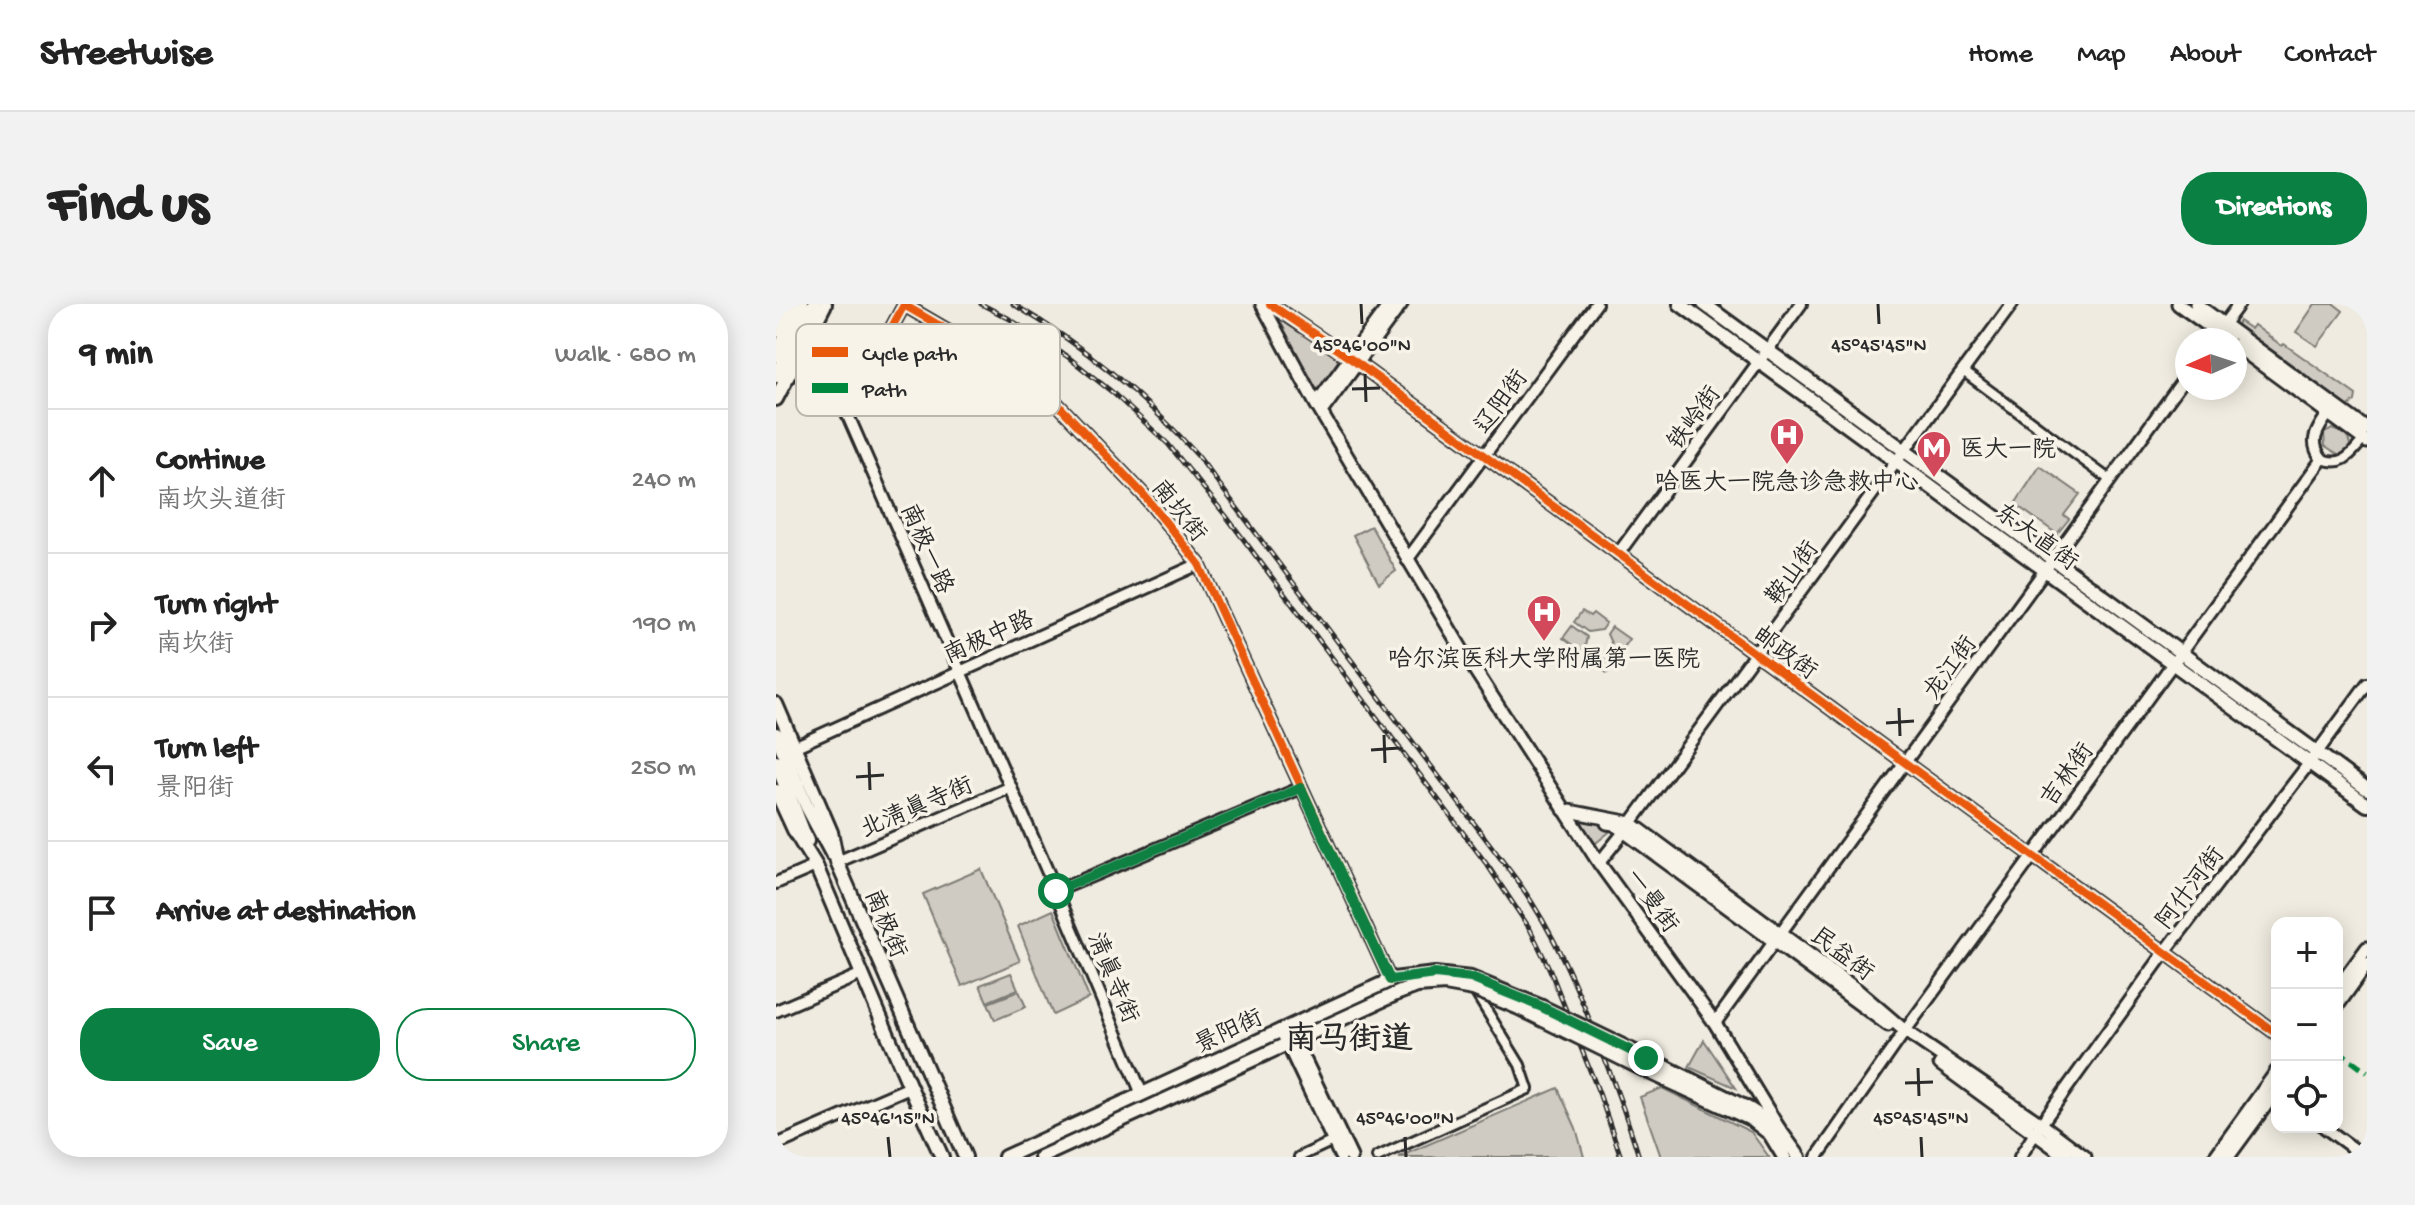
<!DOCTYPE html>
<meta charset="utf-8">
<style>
body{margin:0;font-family:"Gochi Hand","LXGW WenKai TC",sans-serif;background:#f2f2f2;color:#222}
.controls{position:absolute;right:24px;bottom:24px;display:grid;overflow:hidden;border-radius:16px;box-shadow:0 4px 20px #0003}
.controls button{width:72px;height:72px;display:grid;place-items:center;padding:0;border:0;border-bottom:2px solid #e0e0e0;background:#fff;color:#222;font:40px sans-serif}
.compass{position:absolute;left:1399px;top:24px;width:72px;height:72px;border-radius:50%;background:#fff;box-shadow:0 4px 20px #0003;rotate:267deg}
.stop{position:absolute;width:24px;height:24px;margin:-18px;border:6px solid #0b8043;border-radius:50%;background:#fff}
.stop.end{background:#0b8043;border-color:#fff;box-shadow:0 2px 8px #0008}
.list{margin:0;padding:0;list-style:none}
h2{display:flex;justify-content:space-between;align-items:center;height:104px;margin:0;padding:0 32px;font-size:34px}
h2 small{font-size:26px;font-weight:400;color:#767676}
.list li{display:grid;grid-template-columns:52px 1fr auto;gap:24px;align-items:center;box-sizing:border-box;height:144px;padding:0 32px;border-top:2px solid #e0e0e0}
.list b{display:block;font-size:30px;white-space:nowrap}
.list p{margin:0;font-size:26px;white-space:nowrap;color:#767676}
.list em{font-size:26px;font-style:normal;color:#767676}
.actions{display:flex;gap:16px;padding:24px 32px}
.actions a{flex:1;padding:18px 0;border:2px solid #0b8043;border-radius:32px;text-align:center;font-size:28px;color:#0b8043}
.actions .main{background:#0b8043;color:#fff}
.icon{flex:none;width:44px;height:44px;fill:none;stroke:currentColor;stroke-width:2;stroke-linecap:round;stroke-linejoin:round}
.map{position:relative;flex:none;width:1591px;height:853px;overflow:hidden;border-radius:32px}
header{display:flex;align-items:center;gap:48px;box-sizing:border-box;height:112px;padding:0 40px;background:#fff;border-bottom:2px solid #e0e0e0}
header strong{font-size:38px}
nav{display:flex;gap:44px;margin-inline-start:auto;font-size:28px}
.intro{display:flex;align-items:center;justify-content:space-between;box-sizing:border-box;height:192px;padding:0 48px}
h1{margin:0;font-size:56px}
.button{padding:20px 36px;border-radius:32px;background:#0b8043;color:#fff;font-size:28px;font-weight:700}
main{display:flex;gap:48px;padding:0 48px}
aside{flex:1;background:#fff;border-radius:32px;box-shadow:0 4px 20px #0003}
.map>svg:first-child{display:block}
.green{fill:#cfcbc2;stroke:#7d7b76;stroke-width:2}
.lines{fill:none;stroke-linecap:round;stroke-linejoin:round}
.minor-casing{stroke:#2b2b2b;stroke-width:14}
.tertiary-casing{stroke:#2b2b2b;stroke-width:16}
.secondary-casing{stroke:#2b2b2b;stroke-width:17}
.primary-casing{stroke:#2b2b2b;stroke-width:18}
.trunk-casing{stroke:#2b2b2b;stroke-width:18}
.minor{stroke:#f7f3e8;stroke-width:8}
.tertiary{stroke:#f7f3e8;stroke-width:10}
.secondary{stroke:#f7f3e8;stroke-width:11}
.primary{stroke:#f7f3e8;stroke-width:12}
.trunk{stroke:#f7f3e8;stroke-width:12}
.rail-casing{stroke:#2b2b2b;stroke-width:5}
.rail{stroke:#f7f3e8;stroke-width:2;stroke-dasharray:6;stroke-linecap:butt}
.primary-bridge-casing{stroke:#2b2b2b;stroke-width:18;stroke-linecap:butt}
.primary-bridge{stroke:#f7f3e8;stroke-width:12}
.quiet{stroke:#00873e;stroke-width:6;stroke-dasharray:12 6;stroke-linecap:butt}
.cycleway-casing{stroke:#f7f3e8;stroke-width:13}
.cycleway{stroke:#e8590c;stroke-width:8}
.route{stroke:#0b8043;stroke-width:10}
.ticks{fill:none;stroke:#2b2b2b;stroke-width:3}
.labels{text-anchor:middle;stroke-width:7;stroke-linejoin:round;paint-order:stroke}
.street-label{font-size:24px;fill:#2b2b2b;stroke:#f7f3e8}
.poi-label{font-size:24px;fill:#2b2b2b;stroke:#f7f3e8}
.district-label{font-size:32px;font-weight:bold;fill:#2b2b2b;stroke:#f7f3e8}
.key{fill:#f7f3e8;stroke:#bab7af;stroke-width:2}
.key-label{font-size:22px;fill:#2b2b2b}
.ticks-label{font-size:20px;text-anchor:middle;fill:#2b2b2b;stroke:#f7f3e8;stroke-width:7;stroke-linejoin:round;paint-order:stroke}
</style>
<header>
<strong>Streetwise</strong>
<nav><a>Home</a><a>Map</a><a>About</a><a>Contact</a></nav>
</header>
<div class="intro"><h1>Find us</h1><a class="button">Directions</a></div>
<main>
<aside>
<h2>9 min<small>Walk · 680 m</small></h2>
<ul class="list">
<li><svg class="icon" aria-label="ahead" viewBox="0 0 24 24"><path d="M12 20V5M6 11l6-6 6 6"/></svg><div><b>Continue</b><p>南坎头道街</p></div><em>240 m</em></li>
<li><svg class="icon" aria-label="right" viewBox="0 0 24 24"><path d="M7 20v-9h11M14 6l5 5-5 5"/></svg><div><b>Turn right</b><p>南坎街</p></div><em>190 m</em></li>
<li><svg class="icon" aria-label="left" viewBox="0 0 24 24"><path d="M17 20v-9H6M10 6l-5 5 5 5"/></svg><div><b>Turn left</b><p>景阳街</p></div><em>250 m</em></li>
<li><svg class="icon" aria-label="arrive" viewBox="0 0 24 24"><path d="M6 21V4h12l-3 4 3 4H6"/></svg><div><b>Arrive at destination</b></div></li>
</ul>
<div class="actions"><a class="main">Save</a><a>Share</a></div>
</aside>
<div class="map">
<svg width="1591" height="853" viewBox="0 0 1591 853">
<rect width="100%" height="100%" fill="#efebe0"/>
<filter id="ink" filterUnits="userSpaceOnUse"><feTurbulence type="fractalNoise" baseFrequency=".0125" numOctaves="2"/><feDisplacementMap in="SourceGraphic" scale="16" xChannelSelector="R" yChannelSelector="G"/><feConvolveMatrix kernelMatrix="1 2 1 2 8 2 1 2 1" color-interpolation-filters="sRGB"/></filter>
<g filter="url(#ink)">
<!-- green -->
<path class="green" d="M 1539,0 L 1558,0 L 1567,7 L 1541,42 L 1520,28 Z
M 496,8 L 560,52 L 562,57 L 543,86 L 538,86 Z
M 1463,17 L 1475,25 L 1478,21 L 1506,42 L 1508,40 L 1580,91 L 1579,97 L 1570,104 L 1460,22 Z
M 1557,125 C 1567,129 1575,133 1574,145 L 1568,150 L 1562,150 L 1549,142 L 1548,129 Z
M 1264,162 L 1304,190 L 1288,211 L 1293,215 L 1281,230 L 1239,200 Z
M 595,222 L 620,267 L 603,280 L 577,231 Z
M 806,307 L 814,312 L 817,309 L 830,319 L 825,326 L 812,328 L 798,318 Z
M 796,322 L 811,333 L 809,342 L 812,346 L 808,350 L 787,334 Z
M 836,323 L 853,335 L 842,350 L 833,344 L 835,339 L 831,330 Z
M 830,346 L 842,355 L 831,369 L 813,355 L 817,349 L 826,350 Z
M 803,516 L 837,522 L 837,525 L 820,539 L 816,538 L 802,520 Z
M 205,565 L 244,657 L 186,682 L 147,590 Z
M 277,606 L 313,694 L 277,711 L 242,622 Z
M 235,669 L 242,685 L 211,698 L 204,681 Z
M 243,687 L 250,703 L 219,716 L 212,699 Z
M 928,736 L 960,784 L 913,763 Z
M 782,784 L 800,824 L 808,853 L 623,853 Z
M 886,784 L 975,828 L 993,853 L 885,853 L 864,793 Z"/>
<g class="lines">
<!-- minor casing -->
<g class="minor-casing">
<path id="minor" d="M 1187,67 L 1334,176
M 1546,155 C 1568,163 1574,151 1588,135
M 523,853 L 557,837
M 601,853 L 752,785 L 744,761 L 698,686"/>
</g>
<!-- tertiary casing -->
<g class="tertiary-casing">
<path id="tertiary" d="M 494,0 L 581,59 L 1501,730
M 40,17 L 49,54 L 70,107 L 280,587 L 366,790
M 1436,36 L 1463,0
M 70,107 L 128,1 L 228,59 L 272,90 L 367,190 L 423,260 L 614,676
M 842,250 L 1025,0
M 631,256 L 820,0
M 18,443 L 423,260
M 61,558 L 235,483
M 823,559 L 855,519 L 1236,0
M 0,579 L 40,562
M 280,587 L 525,484
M 0,707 L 86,670
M 939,719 L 1411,71
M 1548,823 L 1589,853
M 0,841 L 134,783
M 1041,853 L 1129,727 L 1546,155 C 1532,138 1541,126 1552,110
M 1244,853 L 1265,820 L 1389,648 L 1534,458 L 1591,380"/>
</g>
<!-- secondary casing -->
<g class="secondary-casing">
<path id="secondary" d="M 486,0 L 540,100 L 692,356
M 1402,0 L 1452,36
M 1420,0 L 1591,125
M 1459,41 L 1591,138
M 540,100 L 614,0
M 545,108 L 625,0
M 697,363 L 823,559 L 939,719 L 1002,823
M 788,506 L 855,519 L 1080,685 L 1129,727 L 1265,820 L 1309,853
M 831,519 L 838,520 L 1112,721
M 1561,685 L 1591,644
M 1561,702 L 1591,660
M 513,723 L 575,853
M 505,726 L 565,853
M 1164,760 L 1291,853
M 1439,853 L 1501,767
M 1452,853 L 1501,786"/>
</g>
<!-- primary casing -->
<g class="primary-casing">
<path id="primary" d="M 904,0 L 1591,501
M 928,0 L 1591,485
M 878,757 L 973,805 L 1002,824 L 1023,853
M 871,767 L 975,815 L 994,830 L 1008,853
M 229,853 L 617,675
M 265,853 L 622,689"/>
</g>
<!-- trunk casing -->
<g class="trunk-casing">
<path id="trunk" d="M 0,27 L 14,0
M 0,51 L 26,0
M 0,72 L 38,0
M 0,95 L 49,0
M 0,400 L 55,528 L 61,558 L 189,853
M 0,430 L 31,503 L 56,550
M 0,458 L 31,537
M 0,487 L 19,528 L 40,562 L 134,783 L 166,853"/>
</g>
<!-- minor -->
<use href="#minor" class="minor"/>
<!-- tertiary -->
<use href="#tertiary" class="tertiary"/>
<!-- secondary -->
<use href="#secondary" class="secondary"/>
<!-- primary -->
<use href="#primary" class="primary"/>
<!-- trunk -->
<use href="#trunk" class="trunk"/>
<!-- rail casing -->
<g class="rail-casing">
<path id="rail" d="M 205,0 L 232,14 L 292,53 L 336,88 L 392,140 L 450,212 L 712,562 L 754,625 L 774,666 L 823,789 L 845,853
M 237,0 C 307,41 368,91 422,152 L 743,579 C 779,630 802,685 824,743 C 838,779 852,815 863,853"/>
</g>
<!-- rail -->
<use href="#rail" class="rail"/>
<!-- primary-bridge casing -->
<g class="primary-bridge-casing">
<path id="primary-bridge" d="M 617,675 L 659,670 L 695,674 L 764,702 L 878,757
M 622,689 L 641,682 L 669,680 L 697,685 L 743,704 L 871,767"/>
</g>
<!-- primary-bridge -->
<use href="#primary-bridge" class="primary-bridge"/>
<!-- quiet -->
<path class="quiet" d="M 1561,746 L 1591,768"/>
<!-- cycleway casing -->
<g class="cycleway-casing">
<path id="cycleway" d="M 494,0 L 581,59 L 1501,730
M 70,107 L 128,1 L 228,59 L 272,90 L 367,190 L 423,260 L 614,676"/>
</g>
<!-- cycleway -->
<use href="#cycleway" class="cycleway"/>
</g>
</g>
<g class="lines" filter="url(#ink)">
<!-- route -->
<path class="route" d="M 280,587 L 525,484 L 614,676 L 659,670 L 695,674 L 764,702 L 870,754"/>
</g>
<!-- ticks -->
<path class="ticks" d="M 585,0 L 586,20M 1102,0 L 1103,20M 589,70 L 590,98M 576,85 L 604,84M 1123,404 L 1124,432M 1110,419 L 1138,417M 608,431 L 609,459M 595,446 L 623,444M 93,458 L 94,486M 80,473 L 108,471M 1142,764 L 1143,792M 1129,779 L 1157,778M 112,833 L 114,853M 629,833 L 630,853M 1145,833 L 1146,853"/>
<!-- icons -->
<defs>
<g id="hospital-pin" transform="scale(1.8)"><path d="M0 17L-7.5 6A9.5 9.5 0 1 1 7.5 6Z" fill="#d1495b" stroke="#f7f3e8"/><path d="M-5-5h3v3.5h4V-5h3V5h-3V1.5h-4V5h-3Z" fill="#fff"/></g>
<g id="metro-pin" transform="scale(1.8)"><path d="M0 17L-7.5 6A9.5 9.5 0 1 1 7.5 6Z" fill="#d1495b" stroke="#f7f3e8"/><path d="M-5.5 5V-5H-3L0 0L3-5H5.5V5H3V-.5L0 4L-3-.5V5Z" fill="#fff"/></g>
</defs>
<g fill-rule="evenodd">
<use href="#hospital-pin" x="1011" y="131"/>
<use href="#metro-pin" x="1158" y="144"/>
<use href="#hospital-pin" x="768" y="308"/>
</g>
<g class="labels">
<!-- street labels -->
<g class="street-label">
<text transform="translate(724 97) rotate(-54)" y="8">辽阳街</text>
<text transform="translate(917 113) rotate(-54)" y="8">铁岭街</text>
<text transform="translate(404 206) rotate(51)" y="8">南坎街</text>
<text transform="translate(1261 232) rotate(36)" y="8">东大直街</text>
<text transform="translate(152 244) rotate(66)" y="8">南极一路</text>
<text transform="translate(1015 268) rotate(-54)" y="8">鞍山街</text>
<text transform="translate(212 332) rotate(-24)" y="8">南极中路</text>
<text transform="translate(1010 348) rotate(36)" y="8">邮政街</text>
<text transform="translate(1173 363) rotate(-54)" y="8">龙江街</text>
<text transform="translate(1290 470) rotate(-54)" y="8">吉林街</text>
<text transform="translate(140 502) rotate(-23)" y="8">北清真寺街</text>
<text transform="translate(1413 583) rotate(-53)" y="8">阿什河街</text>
<text transform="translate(877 596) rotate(54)" y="8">一曼街</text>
<text transform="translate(111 619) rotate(67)" y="8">南极街</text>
<text transform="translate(1067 649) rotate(37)" y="8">民益街</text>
<text transform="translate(338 673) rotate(67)" y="8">清真寺街</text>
<text transform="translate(452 726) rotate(-25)" y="8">景阳街</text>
</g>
<!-- poi labels -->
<g class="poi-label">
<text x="1184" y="152" text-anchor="start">医大一院</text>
<text x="1011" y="185">哈医大一院急诊急救中心</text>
<text x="768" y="362">哈尔滨医科大学附属第一医院</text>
</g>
<!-- district labels -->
<g class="district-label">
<text x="573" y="744">南马街道</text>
</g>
</g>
<!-- legend -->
<rect x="20" y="20" width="264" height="92" rx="12" class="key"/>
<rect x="36" y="43" width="36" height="10" fill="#e8590c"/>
<rect x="36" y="79" width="36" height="10" fill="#00873e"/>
<g class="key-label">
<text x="86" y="56">Cycle path</text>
<text x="86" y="92">Path</text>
</g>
<g class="ticks-label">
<text x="586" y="47">45°46'00"N</text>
<text x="1103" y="47">45°45'45"N</text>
<text x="112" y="820">45°46'15"N</text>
<text x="629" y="820">45°46'00"N</text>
<text x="1145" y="820">45°45'45"N</text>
</g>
</svg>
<div class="controls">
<button>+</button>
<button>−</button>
<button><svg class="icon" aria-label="locate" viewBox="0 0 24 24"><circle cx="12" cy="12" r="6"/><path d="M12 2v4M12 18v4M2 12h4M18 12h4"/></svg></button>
</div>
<svg class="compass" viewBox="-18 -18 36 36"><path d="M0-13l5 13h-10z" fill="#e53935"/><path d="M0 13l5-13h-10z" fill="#767676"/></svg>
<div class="stop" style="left:280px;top:587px"></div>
<div class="stop end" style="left:870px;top:754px"></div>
</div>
</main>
